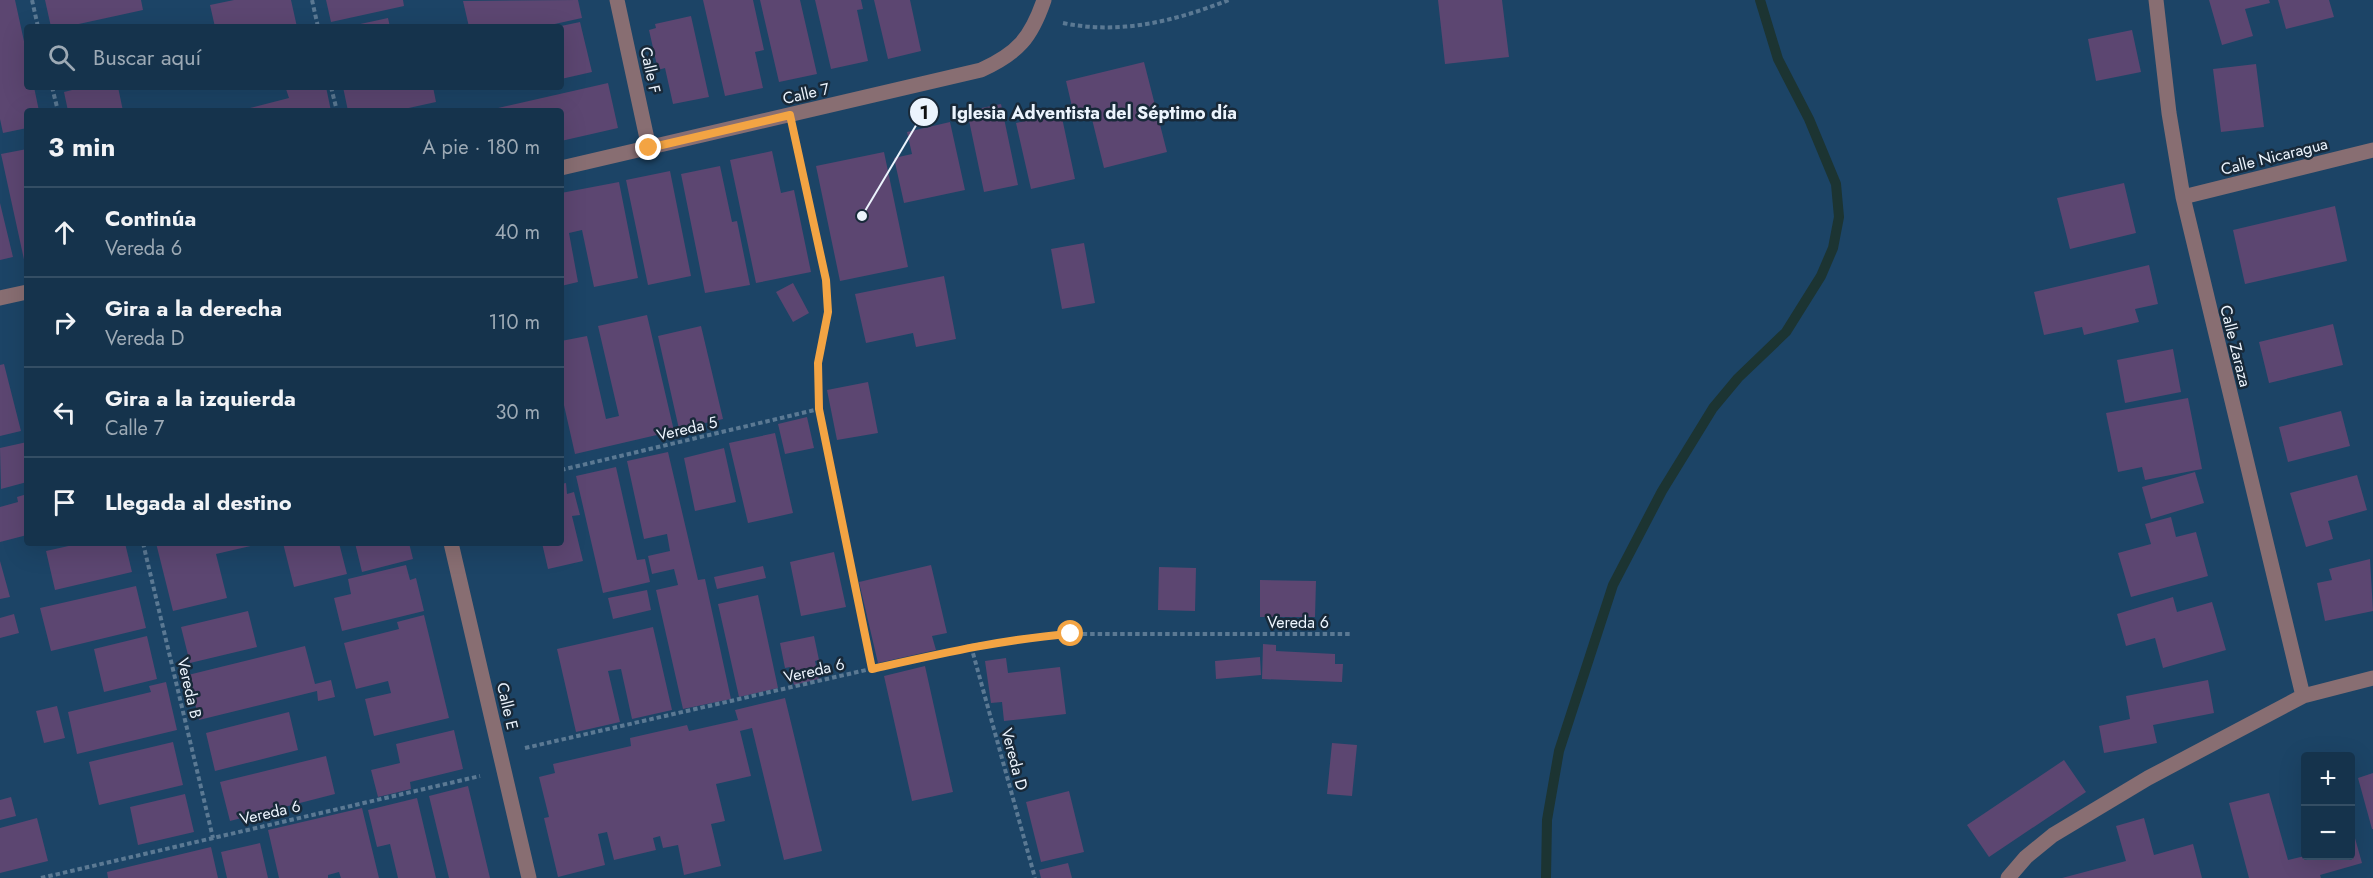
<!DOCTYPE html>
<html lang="es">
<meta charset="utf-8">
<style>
body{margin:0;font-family:Jost,sans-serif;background:#223f56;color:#f1f3f6}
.controls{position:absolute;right:18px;bottom:18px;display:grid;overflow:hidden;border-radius:6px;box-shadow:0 6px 24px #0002}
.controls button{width:54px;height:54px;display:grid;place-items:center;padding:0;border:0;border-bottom:2px solid #344e64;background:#15334c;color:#f1f3f6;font:30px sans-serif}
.stop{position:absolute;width:18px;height:18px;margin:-14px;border:4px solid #f3a443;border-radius:50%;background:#fff}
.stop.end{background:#f3a443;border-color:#fff;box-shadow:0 2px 6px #0008}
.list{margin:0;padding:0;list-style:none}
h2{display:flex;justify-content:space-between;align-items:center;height:78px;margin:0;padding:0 24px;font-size:26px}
h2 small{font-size:20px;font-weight:400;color:#9daab5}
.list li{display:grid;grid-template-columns:39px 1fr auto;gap:18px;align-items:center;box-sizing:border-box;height:90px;padding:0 24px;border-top:2px solid #344e64}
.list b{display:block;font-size:22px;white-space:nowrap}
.list p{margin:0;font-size:20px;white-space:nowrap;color:#9daab5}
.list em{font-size:20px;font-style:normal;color:#9daab5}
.icon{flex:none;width:33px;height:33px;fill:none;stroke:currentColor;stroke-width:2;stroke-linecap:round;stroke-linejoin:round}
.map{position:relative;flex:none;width:2373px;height:878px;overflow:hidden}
.search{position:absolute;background:#15334c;box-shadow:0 6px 24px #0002;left:24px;top:24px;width:540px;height:66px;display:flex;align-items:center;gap:15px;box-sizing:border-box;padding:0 21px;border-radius:6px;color:#9daab5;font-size:22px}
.panel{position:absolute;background:#15334c;box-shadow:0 6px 24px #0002;left:24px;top:108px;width:540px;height:438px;border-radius:6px}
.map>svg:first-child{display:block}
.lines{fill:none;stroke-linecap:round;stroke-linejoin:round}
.stream{stroke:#1c3432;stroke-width:10}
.building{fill:#5c4671}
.path{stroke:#5b7993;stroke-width:4;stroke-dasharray:4.5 3;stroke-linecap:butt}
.minor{stroke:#886e72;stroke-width:15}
.route{stroke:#f3a443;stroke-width:8}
.labels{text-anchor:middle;stroke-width:5;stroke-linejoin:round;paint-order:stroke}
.street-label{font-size:16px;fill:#ecf4fd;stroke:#182939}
.leader{fill:none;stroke:#ecf4fd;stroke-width:2}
.callout-dot{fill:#ecf4fd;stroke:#182939;stroke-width:2}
.mark-label{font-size:18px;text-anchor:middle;font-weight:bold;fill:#111}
.callout-label{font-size:18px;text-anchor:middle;font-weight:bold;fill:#ecf4fd;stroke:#182939;stroke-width:5;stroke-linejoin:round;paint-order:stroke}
</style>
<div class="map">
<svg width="2373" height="878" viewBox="0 0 2373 878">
<rect width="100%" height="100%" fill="#1c4466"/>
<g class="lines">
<!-- stream -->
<path class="stream" d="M 1546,878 L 1547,820 L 1559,751 L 1613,585 L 1662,491 L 1713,408 L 1738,378 L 1786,332 L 1821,276 L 1833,248 L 1839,217 L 1836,184 L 1809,119 L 1778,59 L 1760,0"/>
</g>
<!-- building -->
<path class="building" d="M 0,0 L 15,0 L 27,55 L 27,87 L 34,87 L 39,111 L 27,111 L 27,128 L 3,133 L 0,119 Z
M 45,0 L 141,0 L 143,10 L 65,27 L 51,27 Z
M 234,0 L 291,0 L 297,27 L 215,27 L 210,5 Z
M 326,0 L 403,0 L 404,6 L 331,22 Z
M 578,0 L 582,18 L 541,27 L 469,27 L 463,1 Z
M 703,0 L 753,0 L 764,50 L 755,52 L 763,88 L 725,96 Z
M 760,0 L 800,0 L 817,74 L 779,82 Z
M 815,0 L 861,0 L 863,9 L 857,10 L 868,61 L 831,69 Z
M 874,0 L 910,0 L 921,51 L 888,59 Z
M 1438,0 L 1502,0 L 1509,57 L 1445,64 Z
M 2209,0 L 2269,0 L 2270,3 L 2245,9 L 2253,36 L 2222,45 Z
M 2278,0 L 2329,0 L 2334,17 L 2286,29 Z
M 691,16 L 709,97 L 673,104 L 665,68 L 658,70 L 649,30 L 656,28 L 655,24 Z
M 388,18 L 390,27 L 351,27 L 351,26 Z
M 580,22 L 592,72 L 561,79 L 561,26 Z
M 2132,30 L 2141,72 L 2096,81 L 2088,39 Z
M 1144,62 L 1167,152 L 1104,168 L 1090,111 L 1074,115 L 1066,81 Z
M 2256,64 L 2264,127 L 2221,132 L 2213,69 Z
M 608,83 L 618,128 L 561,141 L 561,111 L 485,111 Z
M 84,87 L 118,87 L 123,111 L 68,111 L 64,92 Z
M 296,87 L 326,87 L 331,111 L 238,111 L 289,98 L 286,89 Z
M 343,87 L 433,87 L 436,102 L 395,111 L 348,111 Z
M 1001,104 L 1018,185 L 984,192 L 967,111 Z
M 1061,113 L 1075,179 L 1031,189 L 1016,123 Z
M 950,122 L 965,190 L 904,203 L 894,158 L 912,154 L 907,132 Z
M 27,149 L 27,264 L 25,264 L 1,154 Z
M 772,151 L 781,193 L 794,190 L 811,272 L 756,283 L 730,160 Z
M 884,152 L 908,267 L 840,281 L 816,166 Z
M 720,166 L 732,222 L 737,221 L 750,285 L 705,293 L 681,174 Z
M 670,171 L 691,276 L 648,285 L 626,180 Z
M 619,182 L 638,278 L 594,287 L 582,230 L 569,233 L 578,282 L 561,286 L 561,193 Z
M 2124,183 L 2136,233 L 2070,249 L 2057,198 Z
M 0,203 L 13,257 L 0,260 Z
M 2335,206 L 2347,261 L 2245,284 L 2233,230 Z
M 1084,243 L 1095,303 L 1062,309 L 1051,249 Z
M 2149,265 L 2158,304 L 2135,309 L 2139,322 L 2084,335 L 2082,327 L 2044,335 L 2034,292 Z
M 944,276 L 956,339 L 916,347 L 913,333 L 866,343 L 855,294 Z
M 793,283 L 809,313 L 793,322 L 776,292 Z
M 647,315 L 674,431 L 575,454 L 561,392 L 561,341 L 587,336 L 606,419 L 619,416 L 598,326 Z
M 2333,324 L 2343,365 L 2269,383 L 2259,342 Z
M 701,326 L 723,419 L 679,429 L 658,336 Z
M 2173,349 L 2181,392 L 2125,403 L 2117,360 Z
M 4,364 L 21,431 L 0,436 L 0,365 Z
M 868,382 L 878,433 L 837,440 L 827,390 Z
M 2188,398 L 2202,469 L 2145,480 L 2142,467 L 2118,472 L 2106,413 Z
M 2341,411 L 2350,446 L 2288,462 L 2279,427 Z
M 807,417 L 814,448 L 785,454 L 778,424 Z
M 775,433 L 793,513 L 748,523 L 729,443 Z
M 27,442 L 27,482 L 1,489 L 0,448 Z
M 724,448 L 736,502 L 695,511 L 684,458 Z
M 668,452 L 698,580 L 705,579 L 731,699 L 683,709 L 656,590 L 678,585 L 674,569 L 652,574 L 648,556 L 670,551 L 667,534 L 644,539 L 627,461 Z
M 616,467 L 637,560 L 645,559 L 650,582 L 603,593 L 576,476 Z
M 2195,472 L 2204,503 L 2151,519 L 2142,487 Z
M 2357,475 L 2367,510 L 2328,521 L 2333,539 L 2306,547 L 2290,493 Z
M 566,483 L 567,494 L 574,492 L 580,515 L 572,516 L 583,561 L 548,569 L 542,543 L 561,543 L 561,484 Z
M 27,494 L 27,535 L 0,542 L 0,507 L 18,502 L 17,497 Z
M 2171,517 L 2176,537 L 2196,532 L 2208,576 L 2131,597 L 2118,553 L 2151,544 L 2145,524 Z
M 82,543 L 125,543 L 132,572 L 55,590 L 46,551 Z
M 156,543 L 259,543 L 259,544 L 216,554 L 227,598 L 173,611 Z
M 283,543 L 339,543 L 347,574 L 294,587 Z
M 355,543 L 409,543 L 413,559 L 362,572 Z
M 834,552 L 846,607 L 801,616 L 790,562 Z
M 2370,559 L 2373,611 L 2325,621 L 2317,583 L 2332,580 L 2329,569 Z
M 0,561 L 10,597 L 0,599 Z
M 406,565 L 410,580 L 416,578 L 424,611 L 342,631 L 334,598 L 351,594 L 348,579 Z
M 931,565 L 947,633 L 932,636 L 936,650 L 878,663 L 859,582 Z
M 763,566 L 766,578 L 717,589 L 714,577 Z
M 1159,567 L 1196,568 L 1195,611 L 1158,610 Z
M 1260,580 L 1316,581 L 1315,617 L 1260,617 Z
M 136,586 L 146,628 L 51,651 L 40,608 Z
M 647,590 L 651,610 L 613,619 L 608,598 Z
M 758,595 L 778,688 L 739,697 L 718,604 Z
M 2173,597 L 2177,612 L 2212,602 L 2226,650 L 2163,668 L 2155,638 L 2126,646 L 2117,614 Z
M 248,611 L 257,647 L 190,663 L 181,627 Z
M 14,614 L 19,633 L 0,638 L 0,618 Z
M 424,615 L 449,718 L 374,736 L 365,699 L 391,693 L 388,681 L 356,689 L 344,643 L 399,629 L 397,622 Z
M 653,627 L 672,710 L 632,719 L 621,669 L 608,671 L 620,722 L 576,732 L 557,649 Z
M 147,636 L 157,679 L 104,692 L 94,649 Z
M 814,636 L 819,660 L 815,661 L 819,679 L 794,685 L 790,667 L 785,668 L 780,643 Z
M 1263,644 L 1276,645 L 1276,651 L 1335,654 L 1335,664 L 1343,664 L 1342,682 L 1262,679 Z
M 305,646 L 315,684 L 331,680 L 335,697 L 318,701 L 317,691 L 199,720 L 188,675 Z
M 1260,657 L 1261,675 L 1216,679 L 1215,661 Z
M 1006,658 L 1008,673 L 1060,667 L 1066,714 L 1004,721 L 1002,702 L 991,703 L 985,661 Z
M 925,666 L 953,792 L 912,801 L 884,676 Z
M 2208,680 L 2214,713 L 2153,725 L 2157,743 L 2104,753 L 2099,726 L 2130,719 L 2126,696 Z
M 166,682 L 177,730 L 77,754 L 68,712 L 151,692 L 149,686 Z
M 785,698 L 822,851 L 784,860 L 752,728 L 740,731 L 751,776 L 716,784 L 725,821 L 711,824 L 721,866 L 684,875 L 678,845 L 663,848 L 660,836 L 653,838 L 656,850 L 614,860 L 607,832 L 598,834 L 605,865 L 558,877 L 544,818 L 549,817 L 539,777 L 555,773 L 553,764 L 631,746 L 630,738 L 687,725 L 689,731 L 738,720 L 735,710 Z
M 57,706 L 65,738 L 44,743 L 36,711 Z
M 289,712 L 298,750 L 215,771 L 206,733 Z
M 454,730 L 463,769 L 410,782 L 411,789 L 378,797 L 371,770 L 400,763 L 396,744 Z
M 173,742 L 183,785 L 99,805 L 89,762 Z
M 1332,743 L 1357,745 L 1352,796 L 1327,794 Z
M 326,756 L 335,794 L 230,821 L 220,782 Z
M 2064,760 L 2086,792 L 1989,857 L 1967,825 Z
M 2373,773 L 2373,829 L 2372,829 L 2358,778 Z
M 468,786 L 490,878 L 449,878 L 429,796 Z
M 1069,791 L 1084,852 L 1041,862 L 1026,802 Z
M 2269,793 L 2288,860 L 2305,856 L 2350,856 L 2351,824 L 2362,863 L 2320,875 L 2321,878 L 2249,878 L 2229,803 Z
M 185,794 L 194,832 L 138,845 L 130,807 Z
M 11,797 L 16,816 L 0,820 L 0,800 Z
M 417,798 L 436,878 L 398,878 L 390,844 L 377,847 L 368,810 Z
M 362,808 L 379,878 L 341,878 L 339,872 L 328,875 L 328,878 L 279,878 L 268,830 Z
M 37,818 L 48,861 L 0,873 L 0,828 Z
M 2144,818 L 2154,855 L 2193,844 L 2202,878 L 2062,878 L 2126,861 L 2116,826 Z
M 260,843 L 268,878 L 227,878 L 221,852 Z
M 211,847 L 218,878 L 108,878 L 107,872 Z
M 1068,863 L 1072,878 L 1041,878 L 1039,870 Z"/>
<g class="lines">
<!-- path -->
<path class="path" d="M 32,0 L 38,27
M 312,0 L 318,27
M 1063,23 C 1120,35 1175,21 1229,0
M 52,87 L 58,111
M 331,87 L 337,111
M 796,139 L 826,280 L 827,312 L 818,363 L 819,409 L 872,669
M 561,470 L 819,409
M 143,543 L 213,838
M 971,646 L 1035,878
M 525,748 L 971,646 L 1026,637 L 1071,634 L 1352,634
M 41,878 L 480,776"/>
<!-- minor -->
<path class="minor" d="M 617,0 L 649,148
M 2156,0 L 2169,113 L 2183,197 L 2303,696
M 561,168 L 981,70 C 1018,53 1031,38 1044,0
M 2183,197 L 2373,150
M 0,298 L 27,292
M 451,543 L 529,878
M 2008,878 L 2026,857 L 2053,835 L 2148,778 L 2303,696 L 2373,678"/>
</g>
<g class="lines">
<!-- route -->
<path class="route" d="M 649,148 L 790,115 L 826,280 L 828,312 L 818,363 L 819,409 L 872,669 C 939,654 1003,639 1071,634"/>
</g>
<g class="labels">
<!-- street labels -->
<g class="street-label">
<text transform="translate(651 70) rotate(78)" y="6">Calle F</text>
<text transform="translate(806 93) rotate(-13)" y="6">Calle 7</text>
<text transform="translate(2274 156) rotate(-14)" y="6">Calle Nicaragua</text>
<text transform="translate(2236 346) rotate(76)" y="6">Calle Zaraza</text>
<text transform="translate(687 428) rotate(-13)" y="6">Vereda 5</text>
<text x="1298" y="628">Vereda 6</text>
<text transform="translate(814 670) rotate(-13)" y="6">Vereda 6</text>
<text transform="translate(190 688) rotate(77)" y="6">Vereda B</text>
<text transform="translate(508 706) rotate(77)" y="6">Calle E</text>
<text transform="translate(1015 759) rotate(75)" y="6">Vereda D</text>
<text transform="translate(270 812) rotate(-13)" y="6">Vereda 6</text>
</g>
</g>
<!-- callouts -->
<path class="leader" d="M862 216L924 112"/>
<g class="callout-dot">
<circle cx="862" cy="216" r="6"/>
<circle cx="924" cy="112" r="15"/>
</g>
<g class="mark-label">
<text x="924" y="119">1</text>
</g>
<g class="callout-label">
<text x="1094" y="119">Iglesia Adventista del Séptimo día</text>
</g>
</svg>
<div class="controls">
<button>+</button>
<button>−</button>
</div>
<div class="stop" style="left:1071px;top:634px"></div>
<div class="stop end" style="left:649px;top:148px"></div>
<div class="search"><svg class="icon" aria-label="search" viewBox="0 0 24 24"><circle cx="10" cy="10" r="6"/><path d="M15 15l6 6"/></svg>Buscar aquí</div>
<section class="panel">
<h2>3 min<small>A pie · 180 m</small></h2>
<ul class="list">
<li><svg class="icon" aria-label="ahead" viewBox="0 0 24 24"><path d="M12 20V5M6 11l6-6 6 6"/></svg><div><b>Continúa</b><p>Vereda 6</p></div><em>40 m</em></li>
<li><svg class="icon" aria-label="right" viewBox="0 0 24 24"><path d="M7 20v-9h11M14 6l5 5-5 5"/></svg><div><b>Gira a la derecha</b><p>Vereda D</p></div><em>110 m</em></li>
<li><svg class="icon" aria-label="left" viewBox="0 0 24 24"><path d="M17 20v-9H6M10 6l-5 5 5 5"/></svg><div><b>Gira a la izquierda</b><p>Calle 7</p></div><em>30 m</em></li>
<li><svg class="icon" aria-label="arrive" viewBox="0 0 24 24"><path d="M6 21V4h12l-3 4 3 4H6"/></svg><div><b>Llegada al destino</b></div></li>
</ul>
</section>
</div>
